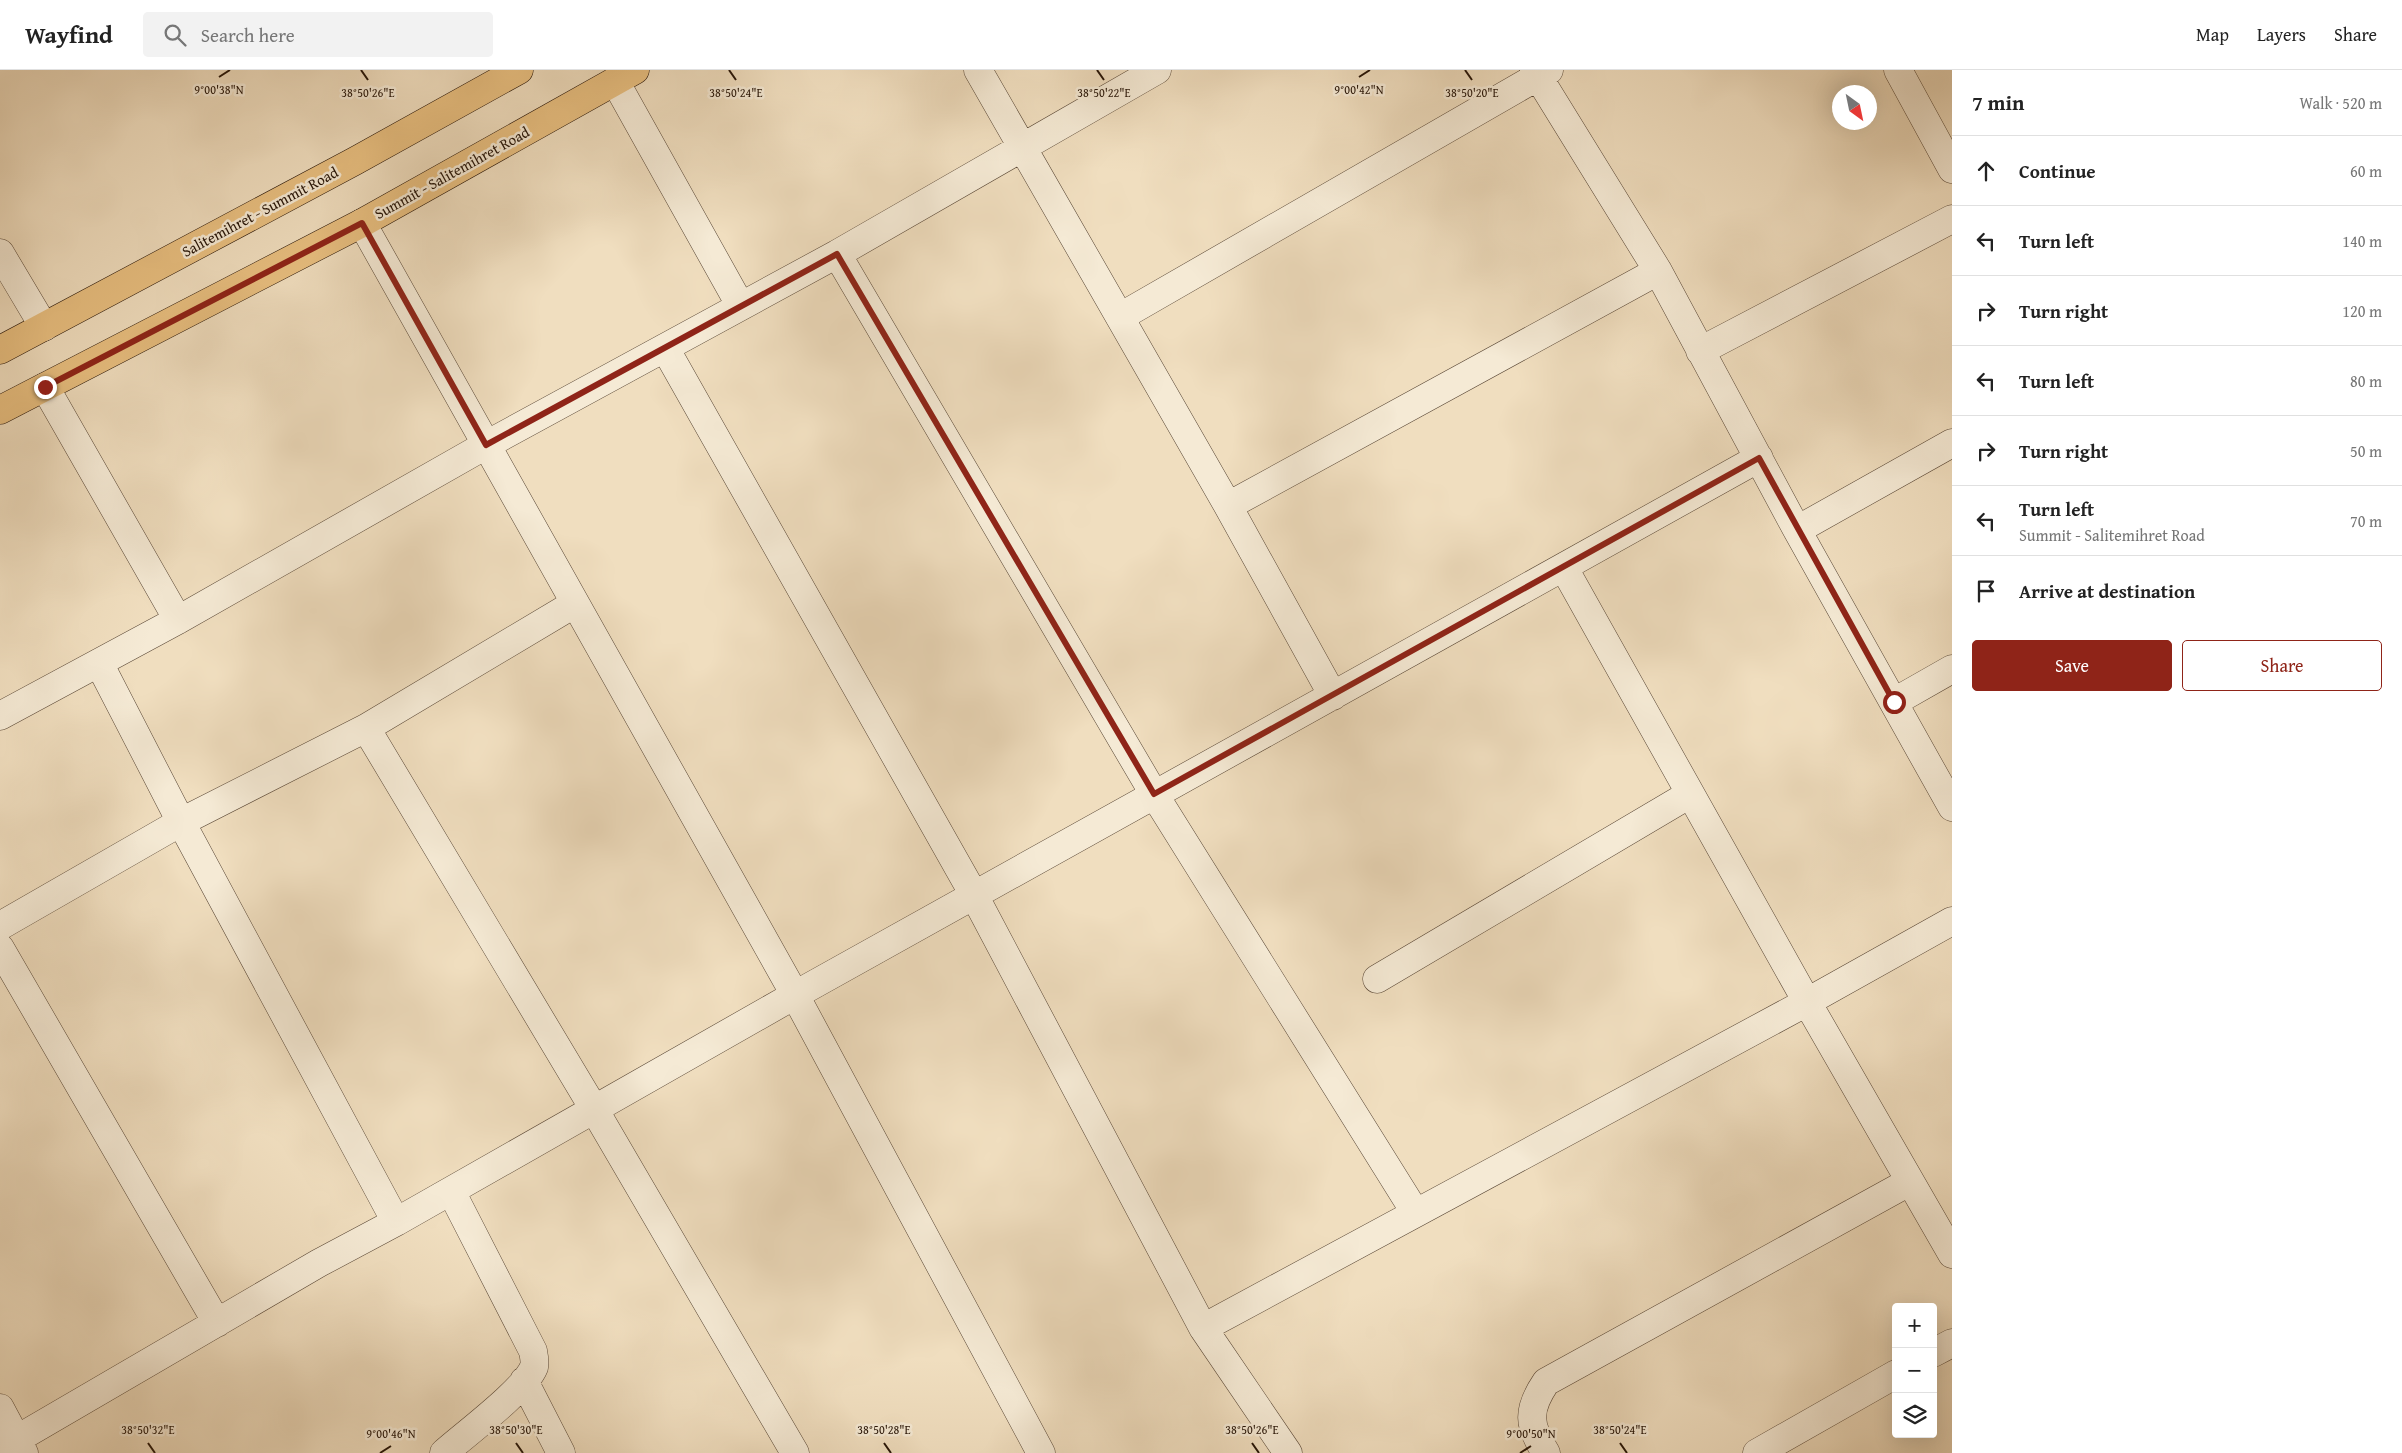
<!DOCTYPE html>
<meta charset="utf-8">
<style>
body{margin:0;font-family:"Gentium Book Plus",serif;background:#f2f2f2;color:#222}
.controls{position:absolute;right:15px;bottom:15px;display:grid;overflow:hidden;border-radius:5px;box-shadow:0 5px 20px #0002}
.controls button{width:45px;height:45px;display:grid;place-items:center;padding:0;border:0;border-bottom:1px solid #e0e0e0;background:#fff;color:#222;font:25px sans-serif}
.compass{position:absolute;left:1832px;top:15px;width:45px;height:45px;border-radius:50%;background:#fff;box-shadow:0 5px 20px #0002;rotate:147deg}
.stop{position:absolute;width:15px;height:15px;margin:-11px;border:4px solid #8f2418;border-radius:50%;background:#fff}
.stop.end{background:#8f2418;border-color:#fff;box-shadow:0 1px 5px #0008}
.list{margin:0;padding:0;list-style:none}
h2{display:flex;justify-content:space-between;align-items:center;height:65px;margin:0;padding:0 20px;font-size:21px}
h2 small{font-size:16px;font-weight:400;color:#767676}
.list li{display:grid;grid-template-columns:32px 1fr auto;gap:15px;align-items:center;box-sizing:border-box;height:70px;padding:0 20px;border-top:1px solid #e0e0e0}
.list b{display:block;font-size:19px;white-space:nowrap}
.list p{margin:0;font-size:16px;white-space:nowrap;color:#767676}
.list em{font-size:16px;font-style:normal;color:#767676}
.actions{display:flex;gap:10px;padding:15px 20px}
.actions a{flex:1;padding:11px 0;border:1px solid #8f2418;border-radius:5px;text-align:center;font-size:18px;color:#8f2418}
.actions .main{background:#8f2418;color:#fff}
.icon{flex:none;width:28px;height:28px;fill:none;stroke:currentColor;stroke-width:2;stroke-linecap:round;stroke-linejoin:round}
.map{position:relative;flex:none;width:1952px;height:1383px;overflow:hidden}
header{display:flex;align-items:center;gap:30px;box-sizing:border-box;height:70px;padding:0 25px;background:#fff;border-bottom:1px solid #e0e0e0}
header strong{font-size:24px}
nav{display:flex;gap:28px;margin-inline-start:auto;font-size:18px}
.search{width:350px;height:45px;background:#f2f2f2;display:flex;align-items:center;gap:12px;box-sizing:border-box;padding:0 18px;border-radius:5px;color:#767676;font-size:19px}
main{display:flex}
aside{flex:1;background:#fff}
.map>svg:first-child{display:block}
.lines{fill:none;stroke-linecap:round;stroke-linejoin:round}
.street-casing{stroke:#584635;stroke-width:29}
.primary-casing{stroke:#261407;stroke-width:29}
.street{stroke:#f5ead5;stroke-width:28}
.primary{stroke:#e8bf80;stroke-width:28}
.route{stroke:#8f2418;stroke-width:6}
.ticks{fill:none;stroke:#261407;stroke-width:2}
.labels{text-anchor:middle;stroke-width:5;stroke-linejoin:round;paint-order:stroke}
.street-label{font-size:15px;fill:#261407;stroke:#f5ead5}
.ticks-label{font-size:12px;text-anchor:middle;fill:#261407;stroke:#f5ead5;stroke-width:5;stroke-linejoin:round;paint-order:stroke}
</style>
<header>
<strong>Wayfind</strong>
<div class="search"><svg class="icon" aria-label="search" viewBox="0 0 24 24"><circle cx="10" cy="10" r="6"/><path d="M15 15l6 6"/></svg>Search here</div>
<nav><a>Map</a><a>Layers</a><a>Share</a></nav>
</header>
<main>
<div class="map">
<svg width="1952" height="1383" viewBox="0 0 1952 1383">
<rect width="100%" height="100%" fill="#f0debf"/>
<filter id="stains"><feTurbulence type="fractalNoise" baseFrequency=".004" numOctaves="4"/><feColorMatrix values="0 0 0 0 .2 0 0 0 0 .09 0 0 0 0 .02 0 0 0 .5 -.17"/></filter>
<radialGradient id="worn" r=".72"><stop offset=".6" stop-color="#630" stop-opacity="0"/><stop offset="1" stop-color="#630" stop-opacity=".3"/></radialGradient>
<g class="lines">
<!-- street casing -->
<g class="street-casing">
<path id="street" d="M 978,0 L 1228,436 L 1333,626
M 1534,0 L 1658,201 L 1797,460 L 1952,737
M 1898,0 L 1952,99
M 615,11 L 740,235
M 362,153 L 795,925 L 1041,1383
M 0,183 L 44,257
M 837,184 L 1154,724 L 1415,1142
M 1120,247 L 1549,0
M 665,278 L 974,825 L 1203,1258 L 1288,1383
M 1700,281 L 1952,149
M 45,317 L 178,550
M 1228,436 L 1658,201
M 1797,460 L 1952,373
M 1564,498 L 1807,932 L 1952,1184
M 99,593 L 181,752 L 396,1152
M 1894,632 L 1952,599
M 0,646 L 178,550 L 486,375 L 837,184 L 1157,0
M 366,658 L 594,1039 L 795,1383
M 0,856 L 181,752 L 366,658 L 574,534
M 0,878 L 217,1253
M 1377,909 L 1690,724
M 1203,1258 L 1807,932 L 1952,851
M 1933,1283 L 1952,1273
M 524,1311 L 561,1383
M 0,1338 L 24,1383
M 0,1379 L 319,1193 L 396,1152 L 795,925 L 1759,388
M 444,1383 C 464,1365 525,1320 534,1297 C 535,1293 534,1286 533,1281 L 451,1121
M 1546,1383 C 1528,1355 1527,1340 1546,1312 L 1909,1112
M 1757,1383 L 1896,1304"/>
</g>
<!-- primary casing -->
<g class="primary-casing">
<path id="primary" d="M 0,280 L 355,91 L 519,0
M 0,340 L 362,153 L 635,0"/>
</g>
<!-- street -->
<use href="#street" class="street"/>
<!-- primary -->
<use href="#primary" class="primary"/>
</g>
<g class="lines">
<!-- route -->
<path class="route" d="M 45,317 L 362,153 L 486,375 L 837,184 L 1154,724 L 1759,388 L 1894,632"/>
</g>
<!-- ticks -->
<path class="ticks" d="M 361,0 L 368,10M 729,0 L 736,10M 1097,0 L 1104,10M 1465,0 L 1472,10M 219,7 L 230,0M 1359,7 L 1370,0M 148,1373 L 155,1383M 516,1373 L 523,1383M 884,1373 L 891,1383M 1252,1373 L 1259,1383M 1620,1373 L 1627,1383M 380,1383 L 391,1376M 1520,1383 L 1531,1376"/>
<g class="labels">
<!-- street labels -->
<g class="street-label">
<text transform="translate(452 103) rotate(-29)" y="5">Summit - Salitemihret Road</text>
<text transform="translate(260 142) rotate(-28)" y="5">Salitemihret - Summit Road</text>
</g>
</g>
<g class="ticks-label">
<text x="219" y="24">9°00'38"N</text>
<text x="1359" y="24">9°00'42"N</text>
<text x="368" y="27">38°50'26"E</text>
<text x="736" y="27">38°50'24"E</text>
<text x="1104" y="27">38°50'22"E</text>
<text x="1472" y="27">38°50'20"E</text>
<text x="148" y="1364">38°50'32"E</text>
<text x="516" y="1364">38°50'30"E</text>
<text x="884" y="1364">38°50'28"E</text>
<text x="1252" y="1364">38°50'26"E</text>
<text x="1620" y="1364">38°50'24"E</text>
<text x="391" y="1368">9°00'46"N</text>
<text x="1531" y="1368">9°00'50"N</text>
</g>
<rect width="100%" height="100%" filter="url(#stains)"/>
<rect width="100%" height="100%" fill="url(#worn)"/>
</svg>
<div class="controls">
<button>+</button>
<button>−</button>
<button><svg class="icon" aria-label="layers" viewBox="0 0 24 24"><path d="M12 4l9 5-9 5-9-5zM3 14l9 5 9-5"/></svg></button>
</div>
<svg class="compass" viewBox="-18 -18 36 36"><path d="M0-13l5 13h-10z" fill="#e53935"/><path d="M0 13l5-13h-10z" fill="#767676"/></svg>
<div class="stop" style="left:1894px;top:632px"></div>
<div class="stop end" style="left:45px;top:317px"></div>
</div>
<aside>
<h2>7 min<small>Walk · 520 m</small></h2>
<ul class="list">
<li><svg class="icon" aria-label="ahead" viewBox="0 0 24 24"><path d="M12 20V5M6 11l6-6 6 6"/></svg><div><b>Continue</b></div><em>60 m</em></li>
<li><svg class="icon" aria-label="left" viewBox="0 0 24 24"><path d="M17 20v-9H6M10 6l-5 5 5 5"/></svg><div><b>Turn left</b></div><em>140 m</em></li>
<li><svg class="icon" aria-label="right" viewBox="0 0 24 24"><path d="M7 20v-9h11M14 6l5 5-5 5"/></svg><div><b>Turn right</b></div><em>120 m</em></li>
<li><svg class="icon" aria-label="left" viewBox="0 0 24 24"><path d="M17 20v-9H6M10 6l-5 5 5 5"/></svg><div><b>Turn left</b></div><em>80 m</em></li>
<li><svg class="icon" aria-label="right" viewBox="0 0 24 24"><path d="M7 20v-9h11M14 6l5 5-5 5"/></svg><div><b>Turn right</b></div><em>50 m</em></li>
<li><svg class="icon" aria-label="left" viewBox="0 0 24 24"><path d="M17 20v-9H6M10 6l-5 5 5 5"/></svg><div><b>Turn left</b><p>Summit - Salitemihret Road</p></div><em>70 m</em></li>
<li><svg class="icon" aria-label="arrive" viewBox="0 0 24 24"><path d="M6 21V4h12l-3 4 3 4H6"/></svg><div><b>Arrive at destination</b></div></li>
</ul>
<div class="actions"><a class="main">Save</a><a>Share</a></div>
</aside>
</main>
